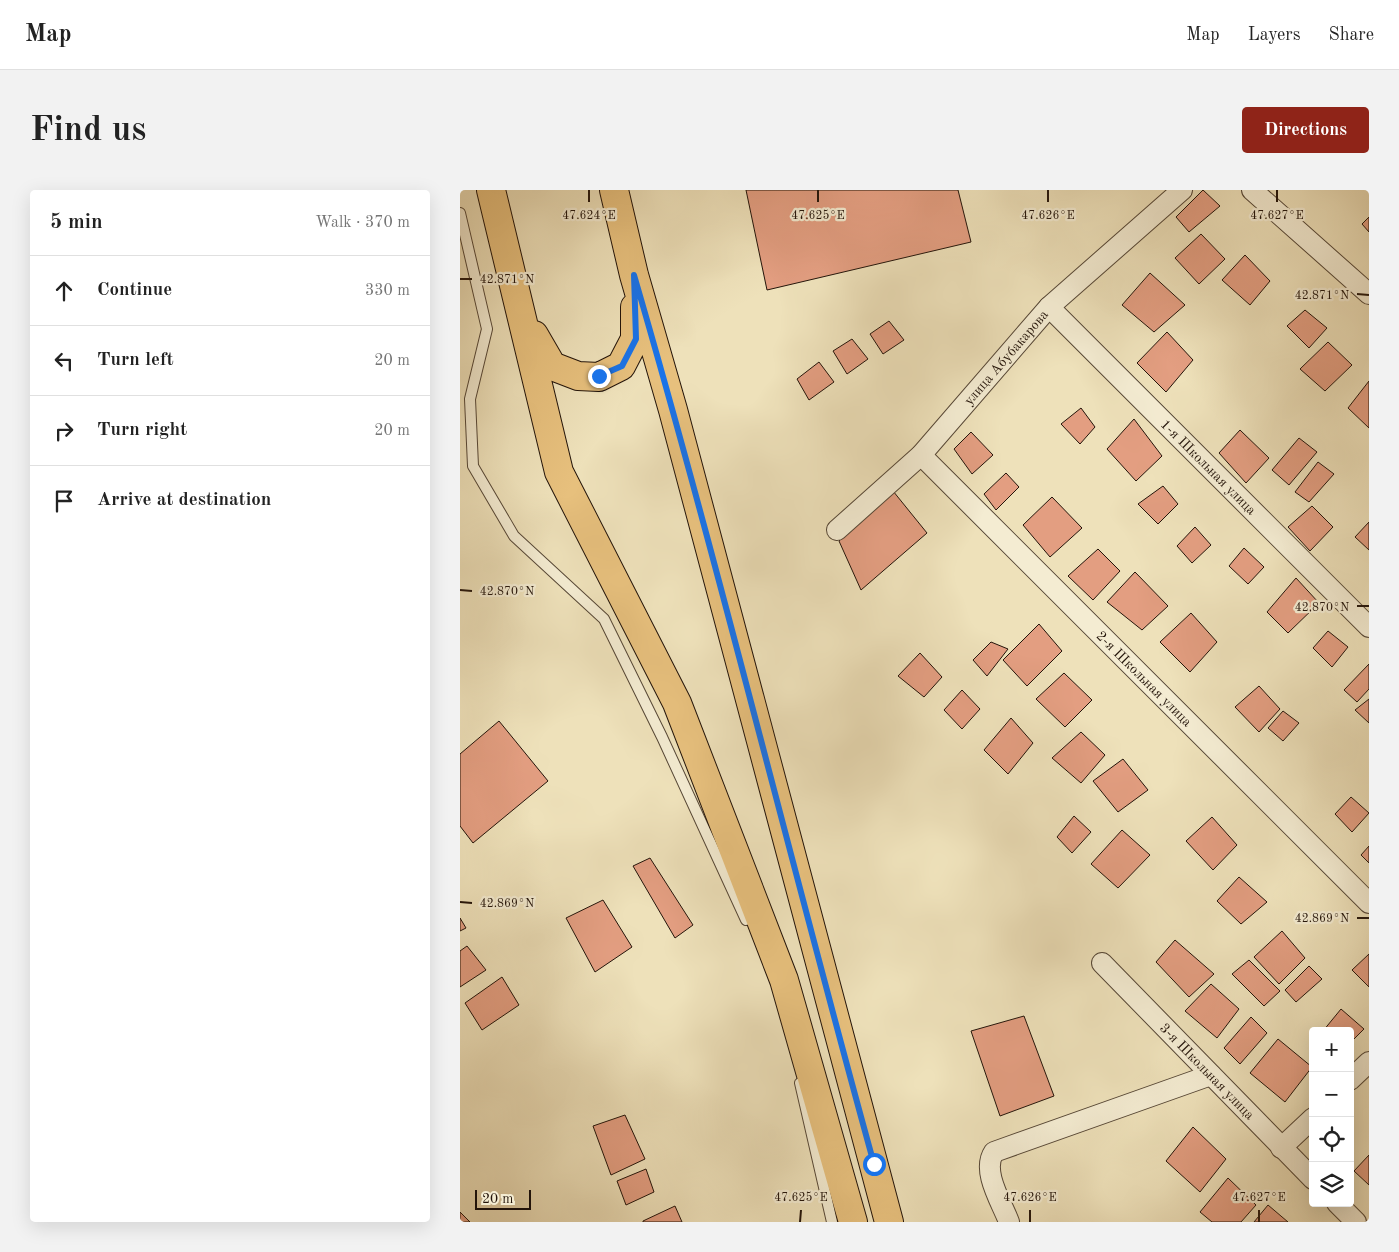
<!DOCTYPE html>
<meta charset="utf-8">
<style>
body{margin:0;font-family:"Old Standard TT",serif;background:#f2f2f2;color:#222}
.controls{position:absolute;right:15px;bottom:15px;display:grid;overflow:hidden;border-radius:5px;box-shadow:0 5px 20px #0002}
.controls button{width:45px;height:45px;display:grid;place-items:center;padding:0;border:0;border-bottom:1px solid #e0e0e0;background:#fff;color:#222;font:25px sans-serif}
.scale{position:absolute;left:15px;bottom:12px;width:56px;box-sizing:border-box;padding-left:5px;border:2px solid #23140a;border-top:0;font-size:14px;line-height:18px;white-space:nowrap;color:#23140a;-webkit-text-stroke:4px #f4ecd2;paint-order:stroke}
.stop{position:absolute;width:15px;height:15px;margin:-11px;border:4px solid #1a73e8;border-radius:50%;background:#fff}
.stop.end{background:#1a73e8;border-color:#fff;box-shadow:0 1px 5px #0008}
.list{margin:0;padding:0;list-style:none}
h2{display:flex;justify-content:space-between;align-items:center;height:65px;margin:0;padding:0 20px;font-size:21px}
h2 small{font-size:16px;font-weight:400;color:#767676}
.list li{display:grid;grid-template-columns:32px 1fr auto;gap:15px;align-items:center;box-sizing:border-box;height:70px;padding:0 20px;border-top:1px solid #e0e0e0}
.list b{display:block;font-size:19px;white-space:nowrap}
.list em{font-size:16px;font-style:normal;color:#767676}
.icon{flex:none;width:28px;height:28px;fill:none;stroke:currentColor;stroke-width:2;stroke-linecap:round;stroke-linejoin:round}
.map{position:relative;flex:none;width:909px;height:1032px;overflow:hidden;border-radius:5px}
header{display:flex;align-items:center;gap:30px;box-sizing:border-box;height:70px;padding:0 25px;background:#fff;border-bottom:1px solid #e0e0e0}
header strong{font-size:24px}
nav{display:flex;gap:28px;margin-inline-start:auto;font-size:18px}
.intro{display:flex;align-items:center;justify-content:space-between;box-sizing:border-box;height:120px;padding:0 30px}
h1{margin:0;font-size:35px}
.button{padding:12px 22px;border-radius:5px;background:#8f2418;color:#fff;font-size:18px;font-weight:700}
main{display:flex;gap:30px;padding:0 30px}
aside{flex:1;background:#fff;border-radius:5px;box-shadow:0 5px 20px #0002}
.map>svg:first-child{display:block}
.building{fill:#e39e81;stroke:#23140a}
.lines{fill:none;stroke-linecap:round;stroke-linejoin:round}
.service-casing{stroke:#564736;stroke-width:12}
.minor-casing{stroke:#564736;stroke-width:22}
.primary-casing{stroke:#23140a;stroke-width:30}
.service{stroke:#f4ecd2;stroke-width:10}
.minor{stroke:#f4ecd2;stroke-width:20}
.primary{stroke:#e7c07d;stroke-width:28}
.route{stroke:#1a73e8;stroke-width:6}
.ticks{fill:none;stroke:#23140a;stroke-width:2}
.labels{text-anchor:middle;stroke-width:4.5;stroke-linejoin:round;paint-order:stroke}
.street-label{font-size:14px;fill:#23140a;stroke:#f4ecd2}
.ticks-label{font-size:12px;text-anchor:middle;fill:#23140a;stroke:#f4ecd2;stroke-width:4.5;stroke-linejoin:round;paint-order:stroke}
</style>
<header>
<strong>Map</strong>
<nav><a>Map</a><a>Layers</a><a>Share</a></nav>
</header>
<div class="intro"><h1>Find us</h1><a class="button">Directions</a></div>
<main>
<aside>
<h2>5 min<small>Walk · 370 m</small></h2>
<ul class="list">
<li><svg class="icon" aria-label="ahead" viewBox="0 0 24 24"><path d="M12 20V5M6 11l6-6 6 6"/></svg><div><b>Continue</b></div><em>330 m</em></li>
<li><svg class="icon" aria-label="left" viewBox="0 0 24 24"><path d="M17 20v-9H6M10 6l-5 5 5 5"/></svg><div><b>Turn left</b></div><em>20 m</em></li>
<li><svg class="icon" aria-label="right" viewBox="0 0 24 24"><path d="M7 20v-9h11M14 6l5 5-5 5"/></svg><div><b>Turn right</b></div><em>20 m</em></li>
<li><svg class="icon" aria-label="arrive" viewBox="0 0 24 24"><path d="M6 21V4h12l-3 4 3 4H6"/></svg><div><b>Arrive at destination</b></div></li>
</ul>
</aside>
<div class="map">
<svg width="909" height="1032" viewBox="0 0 909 1032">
<rect width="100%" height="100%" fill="#eee1ba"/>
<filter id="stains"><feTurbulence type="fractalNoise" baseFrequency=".004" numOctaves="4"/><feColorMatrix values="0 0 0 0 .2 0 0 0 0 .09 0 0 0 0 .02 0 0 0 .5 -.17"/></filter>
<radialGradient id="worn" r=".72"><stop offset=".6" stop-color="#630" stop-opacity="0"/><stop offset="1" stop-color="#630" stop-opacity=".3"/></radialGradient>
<!-- building -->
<path class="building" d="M 286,0 L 498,0 L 511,52 L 307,100 Z
M 743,0 L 760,16 L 729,42 L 716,27 Z
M 909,27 L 909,42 L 902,34 Z
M 741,44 L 765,69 L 739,94 L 715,68 Z
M 785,65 L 810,91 L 790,115 L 762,90 Z
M 690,83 L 725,115 L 694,142 L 662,115 Z
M 845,120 L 867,138 L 849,158 L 827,136 Z
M 429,131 L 444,150 L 423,164 L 410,144 Z
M 707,142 L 733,170 L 706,202 L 677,173 Z
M 392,149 L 408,169 L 387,184 L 373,161 Z
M 868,152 L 892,175 L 865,201 L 840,179 Z
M 359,172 L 374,192 L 349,210 L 337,189 Z
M 909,191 L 909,238 L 888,218 Z
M 621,218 L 635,237 L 620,254 L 601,234 Z
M 674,229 L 702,266 L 676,291 L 647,259 Z
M 780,240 L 809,268 L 786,293 L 759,263 Z
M 511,242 L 533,265 L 512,284 L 494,259 Z
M 839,248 L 857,262 L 829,295 L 812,280 Z
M 858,272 L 874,284 L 849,312 L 835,302 Z
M 546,283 L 559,297 L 536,320 L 524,304 Z
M 703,296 L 718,314 L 698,334 L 678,314 Z
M 433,301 L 467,343 L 401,400 L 379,351 Z
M 592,307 L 622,338 L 590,367 L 563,335 Z
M 852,316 L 873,337 L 850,361 L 828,337 Z
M 909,332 L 909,360 L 895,347 Z
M 735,337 L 751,355 L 732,373 L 717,356 Z
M 784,358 L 804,377 L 788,394 L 769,376 Z
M 638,359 L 660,381 L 633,410 L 608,386 Z
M 675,382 L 708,416 L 682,440 L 647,412 Z
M 836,388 L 859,413 L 828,443 L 807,422 Z
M 731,423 L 757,452 L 730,482 L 700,452 Z
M 579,434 L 602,461 L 567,496 L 543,470 Z
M 868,441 L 888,457 L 872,477 L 853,458 Z
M 531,452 L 548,459 L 527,486 L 513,470 Z
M 460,463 L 482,487 L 464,507 L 438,486 Z
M 909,474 L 909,499 L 897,512 L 884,500 Z
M 604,483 L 632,510 L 605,537 L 576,509 Z
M 799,496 L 820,519 L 799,542 L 775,517 Z
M 502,500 L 520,519 L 502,539 L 484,520 Z
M 909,509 L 909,533 L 895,520 Z
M 823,521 L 839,533 L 823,551 L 808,538 Z
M 551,528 L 573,553 L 548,584 L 524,560 Z
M 39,531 L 88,591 L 13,653 L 0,636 L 0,564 Z
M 621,542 L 645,565 L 621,593 L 592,568 Z
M 663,569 L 688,600 L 658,622 L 633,591 Z
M 891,607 L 909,623 L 892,642 L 875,624 Z
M 614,626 L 631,642 L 612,663 L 597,647 Z
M 752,627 L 777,655 L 753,680 L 726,651 Z
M 662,640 L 690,665 L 658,698 L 631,674 Z
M 909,656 L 909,673 L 901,665 Z
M 190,668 L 233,735 L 215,748 L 173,676 Z
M 779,687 L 807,712 L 781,734 L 757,711 Z
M 143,710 L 172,757 L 135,782 L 106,728 Z
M 0,728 L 6,738 L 0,741 Z
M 822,741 L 845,768 L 819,794 L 794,767 Z
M 715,750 L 754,784 L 729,807 L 696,772 Z
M 7,756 L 26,780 L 0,797 L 0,761 Z
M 909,764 L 909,797 L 892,780 Z
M 789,770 L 820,801 L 804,816 L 772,784 Z
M 849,776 L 862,789 L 836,812 L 825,800 Z
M 42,787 L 59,815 L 22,840 L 5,813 Z
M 751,794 L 779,819 L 757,848 L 725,821 Z
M 881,819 L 904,839 L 890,853 L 890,841 L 863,841 Z
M 564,826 L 594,906 L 540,926 L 511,841 Z
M 791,827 L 807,843 L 780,874 L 764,858 Z
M 818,849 L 852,877 L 825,912 L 790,883 Z
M 165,925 L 185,969 L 151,985 L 133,936 Z
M 733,937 L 766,969 L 740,1002 L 706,971 Z
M 909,965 L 909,995 L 894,981 Z
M 186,979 L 194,1002 L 166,1015 L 157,991 Z
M 768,988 L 796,1015 L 781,1032 L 752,1032 L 740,1022 Z
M 808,1015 L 828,1032 L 794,1032 Z
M 215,1016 L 222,1032 L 183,1032 L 183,1031 Z
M 0,1022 L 10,1032 L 0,1032 Z"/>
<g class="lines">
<!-- service casing -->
<g class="service-casing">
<path id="service" d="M 0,23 L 27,139 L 10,209 L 13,276 L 54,346 L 144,429 L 202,547 L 286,730
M 340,893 L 372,1032"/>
</g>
<!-- minor casing -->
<g class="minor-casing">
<g id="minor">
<path d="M 792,0 L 909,104"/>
<path id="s1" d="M 589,117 L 909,437"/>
<path id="s2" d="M 461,265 L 909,713"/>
<path id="s3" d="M 377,340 L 461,265 L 589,117 L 722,0"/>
<path id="s4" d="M 642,773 L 853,989"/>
<path d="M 890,890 L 909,872"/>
<path d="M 821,958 L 853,928"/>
<path d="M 877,1013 L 896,1032"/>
<path d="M 549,1032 C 542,1013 521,981 534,962 L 751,885"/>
</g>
</g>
<!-- primary casing -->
<g class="primary-casing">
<path id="primary" d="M 31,0 L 99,282 L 217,513 L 324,790 L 393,1032
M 154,0 L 174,85 L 213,220 L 429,1032
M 74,145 L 92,176 L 118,186 L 139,187 L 161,176 L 175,149 L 175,117"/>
</g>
<!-- service -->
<use href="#service" class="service"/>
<!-- minor -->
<use href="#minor" class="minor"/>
<!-- primary -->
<use href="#primary" class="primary"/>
</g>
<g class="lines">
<!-- route -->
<path class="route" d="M 139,186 L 162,176 L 176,149 L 174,85 C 260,380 332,678 414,974"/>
</g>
<!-- ticks -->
<path class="ticks" d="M 129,12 L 129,0M 358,12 L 358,0M 588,12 L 588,0M 817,12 L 817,0M 0,89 L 12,89M 897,104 L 909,105M 0,400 L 12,401M 897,416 L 909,416M 0,712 L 12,713M 897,728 L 909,728M 340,1032 L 341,1020M 570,1032 L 570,1020M 799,1032 L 799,1020"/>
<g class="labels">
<!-- street labels -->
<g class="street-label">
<text dy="5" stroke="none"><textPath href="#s3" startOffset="242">улица Абубакарова</textPath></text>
<text dy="5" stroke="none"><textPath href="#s1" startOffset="226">1-я Школьная улица</textPath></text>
<text dy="5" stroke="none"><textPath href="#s2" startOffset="316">2-я Школьная улица</textPath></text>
<text dy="5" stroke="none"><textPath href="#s4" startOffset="151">3-я Школьная улица</textPath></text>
</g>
</g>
<g class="ticks-label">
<text x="129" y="29">47.624°E</text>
<text x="358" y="29">47.625°E</text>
<text x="588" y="29">47.626°E</text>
<text x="817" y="29">47.627°E</text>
<text x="47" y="93">42.871°N</text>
<text x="862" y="109">42.871°N</text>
<text x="47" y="405">42.870°N</text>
<text x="862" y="421">42.870°N</text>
<text x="47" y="717">42.869°N</text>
<text x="862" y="732">42.869°N</text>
<text x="341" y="1011">47.625°E</text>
<text x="570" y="1011">47.626°E</text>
<text x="799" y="1011">47.627°E</text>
</g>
<rect width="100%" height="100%" filter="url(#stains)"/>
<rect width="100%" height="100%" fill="url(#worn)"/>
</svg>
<div class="controls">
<button>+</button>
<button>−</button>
<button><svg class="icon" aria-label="locate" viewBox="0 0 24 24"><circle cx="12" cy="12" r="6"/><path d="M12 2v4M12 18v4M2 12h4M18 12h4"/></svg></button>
<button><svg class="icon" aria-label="layers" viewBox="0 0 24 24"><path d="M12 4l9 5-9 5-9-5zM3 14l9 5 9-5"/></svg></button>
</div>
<div class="scale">20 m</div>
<div class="stop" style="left:414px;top:974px"></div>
<div class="stop end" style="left:139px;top:186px"></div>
</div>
</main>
